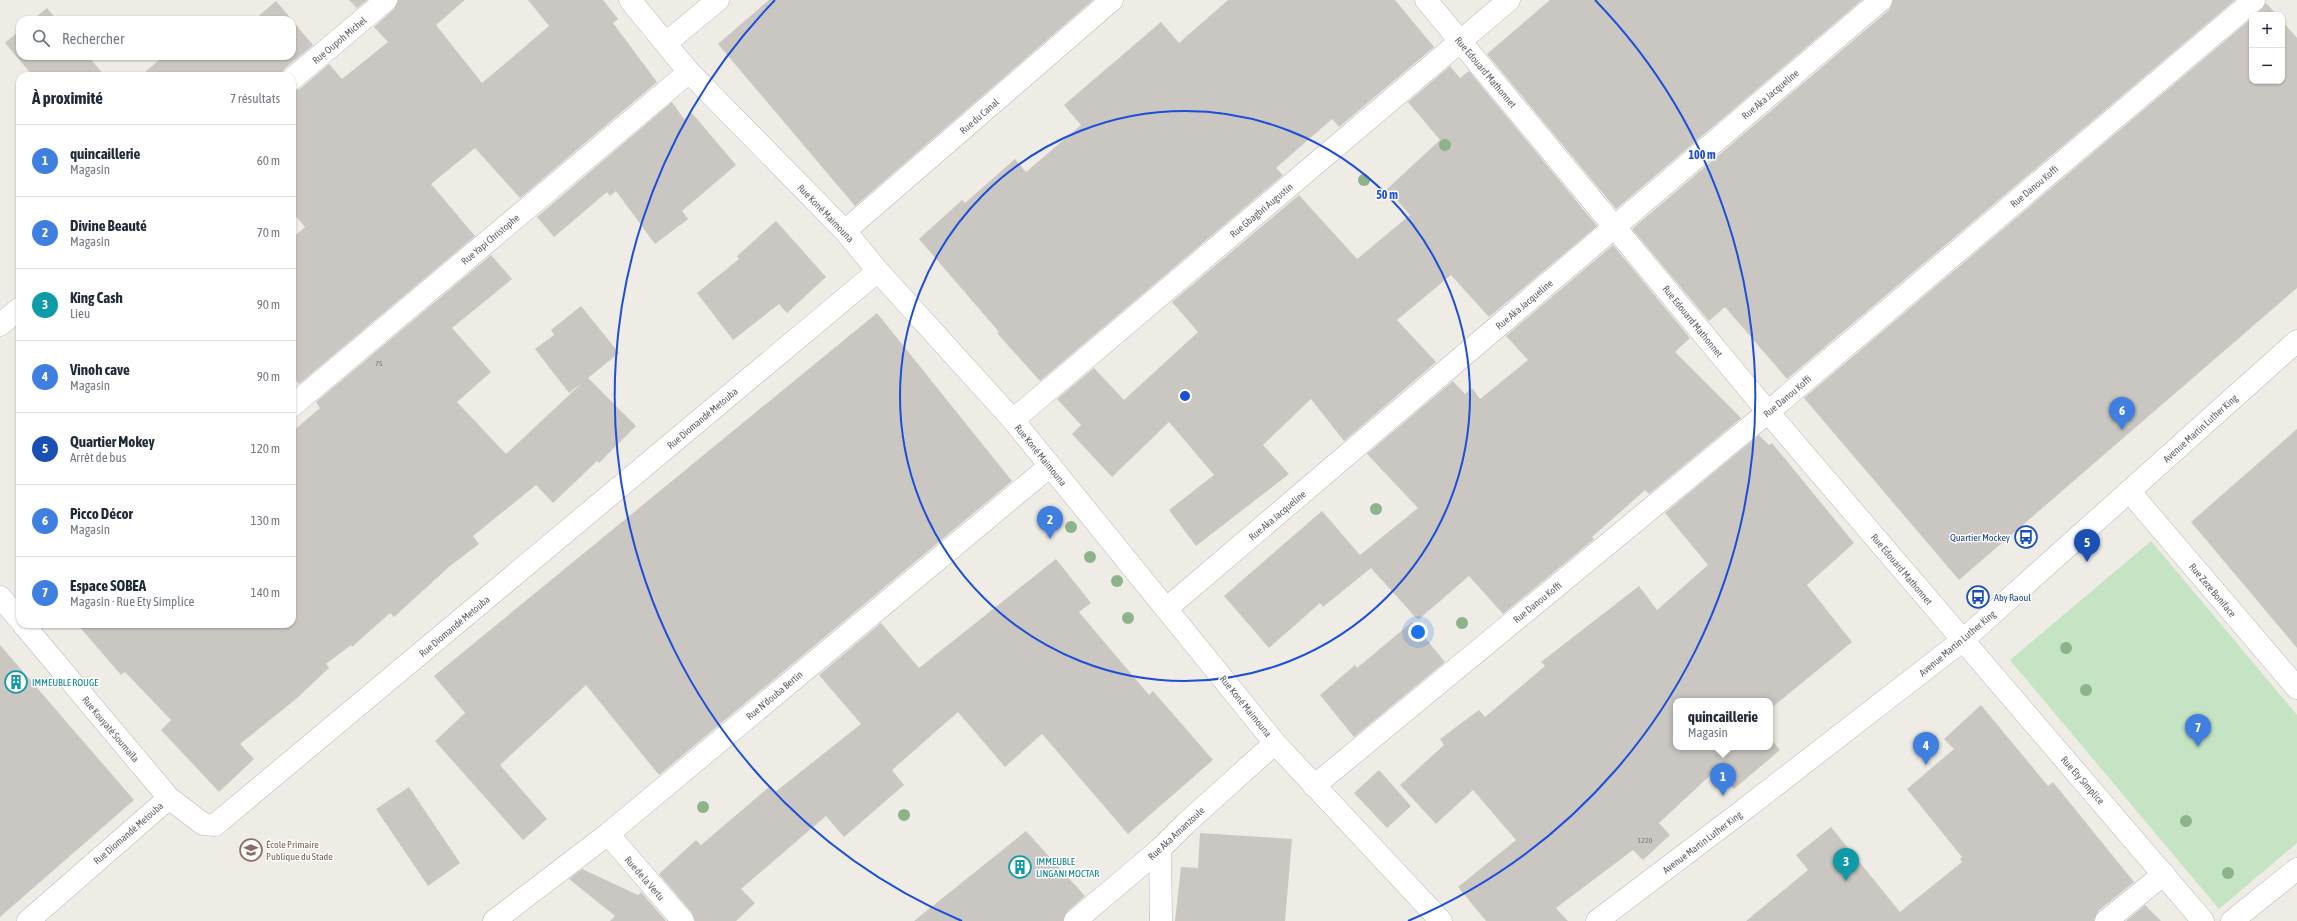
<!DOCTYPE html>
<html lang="fr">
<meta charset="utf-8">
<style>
body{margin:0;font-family:"Asap Condensed",sans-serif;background:#f2f2f3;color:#1f2937}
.controls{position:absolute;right:12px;top:12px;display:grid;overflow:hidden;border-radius:8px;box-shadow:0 1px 3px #0004}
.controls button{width:36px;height:36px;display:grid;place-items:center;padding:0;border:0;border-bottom:1px solid #e0e1e3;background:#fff;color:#1f2937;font:20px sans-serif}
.you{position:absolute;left:1418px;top:632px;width:14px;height:14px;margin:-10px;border:3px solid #fff;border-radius:50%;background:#1a73e8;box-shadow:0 0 0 6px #1a73e833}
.badge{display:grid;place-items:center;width:26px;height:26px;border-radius:50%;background:#0b8043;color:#fff;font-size:13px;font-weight:700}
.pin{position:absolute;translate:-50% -33px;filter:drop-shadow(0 1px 2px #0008)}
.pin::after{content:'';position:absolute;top:21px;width:14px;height:12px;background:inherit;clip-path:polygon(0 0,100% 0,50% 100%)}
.popup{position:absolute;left:1673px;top:698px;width:100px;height:52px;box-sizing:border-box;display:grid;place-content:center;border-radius:8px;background:#fff;filter:drop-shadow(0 1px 3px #0005);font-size:13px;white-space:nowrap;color:#747a83}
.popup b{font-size:15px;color:#1f2937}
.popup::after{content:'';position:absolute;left:50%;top:100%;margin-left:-8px;border:8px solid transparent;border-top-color:#fff}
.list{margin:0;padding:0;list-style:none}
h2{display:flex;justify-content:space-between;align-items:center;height:52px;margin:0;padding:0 16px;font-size:17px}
h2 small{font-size:13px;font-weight:400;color:#747a83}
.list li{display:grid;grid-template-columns:26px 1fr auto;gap:12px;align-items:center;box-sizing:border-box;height:72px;padding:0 16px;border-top:1px solid #e0e1e3}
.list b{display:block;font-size:15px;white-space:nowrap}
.list p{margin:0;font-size:13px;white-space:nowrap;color:#747a83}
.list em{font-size:13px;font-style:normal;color:#747a83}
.icon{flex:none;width:22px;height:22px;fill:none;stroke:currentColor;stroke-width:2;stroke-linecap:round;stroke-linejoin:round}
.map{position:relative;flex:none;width:2297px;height:921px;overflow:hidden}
.search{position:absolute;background:#fff;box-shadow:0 1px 3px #0004;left:16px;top:16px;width:280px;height:44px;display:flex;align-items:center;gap:10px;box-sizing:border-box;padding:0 14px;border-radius:12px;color:#747a83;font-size:15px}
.panel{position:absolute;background:#fff;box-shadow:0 1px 3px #0004;left:16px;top:72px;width:280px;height:556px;border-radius:12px}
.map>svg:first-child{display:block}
.green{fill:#c5e4c4}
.building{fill:#cac7c2}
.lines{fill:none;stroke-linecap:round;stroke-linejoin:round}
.street-casing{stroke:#b6b7bb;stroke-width:23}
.secondary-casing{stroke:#b4b8bc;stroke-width:23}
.street{stroke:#fff;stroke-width:22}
.secondary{stroke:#fff;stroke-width:22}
.tree{fill:#8db38a}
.ring{fill:none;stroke:#1d4ed8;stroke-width:2}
.labels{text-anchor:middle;stroke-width:3;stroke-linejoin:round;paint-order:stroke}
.number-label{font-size:8px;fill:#787a7c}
.street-label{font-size:10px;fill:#5d6165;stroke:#fff}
.transit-label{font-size:10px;fill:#164399;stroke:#fff;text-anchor:end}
.culture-label{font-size:10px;fill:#0d838f;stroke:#fff;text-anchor:start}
.education-label{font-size:10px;fill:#785e54;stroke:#fff;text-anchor:start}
.centre{fill:#1d4ed8;stroke:#fff;stroke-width:2}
.ring-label{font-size:12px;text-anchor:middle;font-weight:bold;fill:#1d4ed8;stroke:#fff;stroke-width:3;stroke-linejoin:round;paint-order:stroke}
</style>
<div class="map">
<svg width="2297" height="921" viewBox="0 0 2297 921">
<rect width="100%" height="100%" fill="#eeece5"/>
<!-- green -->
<path class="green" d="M 2151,541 L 2297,715 L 2297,843 L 2219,909 L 2010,660 Z"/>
<!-- building -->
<path class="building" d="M 349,0 L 367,0 L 357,8 Z
M 398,0 L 465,0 L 436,25 L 482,83 L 549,26 L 528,0 L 603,0 L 618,19 L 613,23 L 657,82 L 520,198 L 475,148 L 431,184 L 475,236 L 299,384 L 292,375 L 292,238 L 305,227 L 292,212 L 292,91 L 300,89 L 329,64 L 342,79 L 388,42 L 374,27 L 394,9 Z
M 769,0 L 1093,0 L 855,206 L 718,44 Z
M 1228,0 L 1395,0 L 1434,47 L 1339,127 L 1332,119 L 1276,168 L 1283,175 L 1040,381 L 997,333 L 999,332 L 919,239 L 962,200 L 965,203 L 1015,159 L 1026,172 L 1081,125 L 1064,105 L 1161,22 L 1179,43 Z
M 1550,0 L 1862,0 L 1616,209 L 1487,54 Z
M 1893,0 L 2235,0 L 1787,379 L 1725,307 L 1709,321 L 1632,229 L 1889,10 Z
M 276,1 L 313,45 L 284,69 L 280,76 L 140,76 L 164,56 L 292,56 L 292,20 L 254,20 Z
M 2266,3 L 2277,15 L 2256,15 Z
M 47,8 L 57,20 L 32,20 Z
M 2252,18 L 2252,81 L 2282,81 L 2282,21 L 2297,38 L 2297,288 L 1959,580 L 1804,398 Z
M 20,30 L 20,56 L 88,56 L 105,76 L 33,76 L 5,43 Z
M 1450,66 L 1460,78 L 1469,71 L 1597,226 L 1489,317 L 1451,275 L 1397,320 L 1436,362 L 1344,441 L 1311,399 L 1263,445 L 1289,474 L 1196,546 L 1169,510 L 1214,475 L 1169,422 L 1112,477 L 1072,434 L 1081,425 L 1057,399 L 1094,368 L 1124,400 L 1198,332 L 1172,302 L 1299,195 L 1357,259 L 1410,215 L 1387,189 L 1440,140 L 1408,102 Z
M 672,102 L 684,119 L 692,113 L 736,165 L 682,211 L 688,219 L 655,244 L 616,191 L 610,196 L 607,192 L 554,237 L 537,217 Z
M 776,221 L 826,277 L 787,313 L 779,304 L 733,340 L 697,293 L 739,259 L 737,256 Z
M 1613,245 L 1690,338 L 1675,352 L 1741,418 L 1649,494 L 1645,490 L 1592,537 L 1594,539 L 1503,614 L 1469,576 L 1418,620 L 1362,558 L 1371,568 L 1323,607 L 1320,603 L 1269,648 L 1224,596 L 1322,511 L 1360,555 L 1418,508 L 1367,454 L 1453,381 L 1465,394 L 1472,388 L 1480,399 L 1528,360 L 1506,336 Z
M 491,255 L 512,279 L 452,328 L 491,372 L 457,402 L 506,454 L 583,382 L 569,393 L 535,349 L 554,335 L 551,330 L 581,306 L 619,353 L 588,378 L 636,426 L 599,463 L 597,461 L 553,503 L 536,485 L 473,536 L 479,544 L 450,566 L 394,617 L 390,613 L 352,647 L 351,645 L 326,664 L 329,668 L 296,699 L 240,744 L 254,759 L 219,792 L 161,730 L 171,720 L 125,672 L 121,675 L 77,624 L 292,624 L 292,432 L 320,408 L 316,402 Z
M 877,313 L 1012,481 L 659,775 L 586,685 L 500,765 L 547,819 L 523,840 L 435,741 L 465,713 L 434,676 Z
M 2297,429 L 2297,648 L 2191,522 Z
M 1759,435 L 1769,445 L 1772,443 L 1854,543 L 1807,585 L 1852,642 L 1770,709 L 1770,701 L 1676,701 L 1676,747 L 1770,747 L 1770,738 L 1780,750 L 1734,789 L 1717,769 L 1659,823 L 1670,835 L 1643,860 L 1633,850 L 1556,908 L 1568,921 L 1486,921 L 1458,887 L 1516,840 L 1473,790 L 1436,824 L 1400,785 L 1444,745 L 1440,739 L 1479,710 L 1485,717 L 1545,666 L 1541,662 L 1639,586 L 1657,610 L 1708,565 L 1665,513 Z
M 1056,559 L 1091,603 L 1079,612 L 1149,695 L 1153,691 L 1213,760 L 1128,834 L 1042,734 L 1005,767 L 958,712 L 892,770 L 904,785 L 844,837 L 826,816 L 741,889 L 755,903 L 736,921 L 695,921 L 692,913 L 659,874 L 696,840 L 701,845 L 769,787 L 774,793 L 861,724 L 819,675 L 881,623 L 919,668 Z
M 1412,622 L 1445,662 L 1354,737 L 1320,695 L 1355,665 L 1357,668 Z
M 0,645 L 134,800 L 0,917 Z
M 1981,705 L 2048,786 L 2053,782 L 2134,882 L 2098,911 L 2094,921 L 1746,921 L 1808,870 L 1796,855 L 1831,827 L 1900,912 L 1962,862 L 1960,859 L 1962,857 L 1907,789 L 1954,749 L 1944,739 Z
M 1379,770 L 1411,806 L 1387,828 L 1354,793 Z
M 409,787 L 460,863 L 428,886 L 376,809 Z
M 1026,831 L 1085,896 L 1067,912 L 1063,921 L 914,921 Z
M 1200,833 L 1292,839 L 1285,921 L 1175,921 L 1181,867 L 1198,868 Z
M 582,869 L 638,895 L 641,892 L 666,921 L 610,921 L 615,916 L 569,879 Z
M 2145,905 L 2161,921 L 2126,921 Z"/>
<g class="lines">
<!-- street casing -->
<g class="street-casing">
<path id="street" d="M 630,0 L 689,72 L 845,231 L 878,271 L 1013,420 L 1275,743 L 1441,921
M 1426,0 L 1768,412 L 2203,921
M 666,43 L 718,0
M 292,79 L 386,0
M 845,231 L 1112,0
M 0,325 L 20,308
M 292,406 L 689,72
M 1013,420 L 1509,0
M 2129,491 L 2297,688
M 0,597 L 20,620
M 1166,609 L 1881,0
M 23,624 L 169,798
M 1314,786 L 1768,412 L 2254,0
M 608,834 L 683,921
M 1160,849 L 1161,921
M 28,921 L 169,798 L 203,824 L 215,825 L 878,271
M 494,921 L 608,834 L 1050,466
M 1075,921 L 1160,849 L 1185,824 L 1275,743
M 2106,921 L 2164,874
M 2232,921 L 2297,869"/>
</g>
<!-- secondary casing -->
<g class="secondary-casing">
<path id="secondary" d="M 1597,921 L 1741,812 L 1963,640 L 2297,341"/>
</g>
<!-- street -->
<use href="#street" class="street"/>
<!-- secondary -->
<use href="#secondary" class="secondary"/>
</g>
<!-- trees -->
<g class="tree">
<circle cx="1445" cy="145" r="6"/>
<circle cx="1364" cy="180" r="6"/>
<circle cx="1376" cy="509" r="6"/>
<circle cx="1071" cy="527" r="6"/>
<circle cx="1090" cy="557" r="6"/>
<circle cx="1117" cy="581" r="6"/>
<circle cx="1128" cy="618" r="6"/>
<circle cx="1462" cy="623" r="6"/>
<circle cx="2066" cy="648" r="6"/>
<circle cx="2086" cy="690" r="6"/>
<circle cx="703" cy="807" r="6"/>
<circle cx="904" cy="815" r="6"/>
<circle cx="2186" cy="821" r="6"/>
<circle cx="2228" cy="873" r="6"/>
</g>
<!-- distance rings -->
<g class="ring">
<circle cx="1185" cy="396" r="285"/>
<path d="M962 921A570 570 0 0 1 775 0M1595 0A570 570 0 0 1 1408 921"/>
</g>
<!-- icons -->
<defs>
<g id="bus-ring" transform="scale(1.15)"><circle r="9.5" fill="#fff" stroke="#1a4fb4" stroke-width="1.5"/><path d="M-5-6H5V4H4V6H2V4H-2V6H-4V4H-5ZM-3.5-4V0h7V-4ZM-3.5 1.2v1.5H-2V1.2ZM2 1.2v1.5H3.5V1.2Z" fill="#1a4fb4"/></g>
<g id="building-ring" transform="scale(1.15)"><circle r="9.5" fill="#fff" stroke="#0f9aa8" stroke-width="1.5"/><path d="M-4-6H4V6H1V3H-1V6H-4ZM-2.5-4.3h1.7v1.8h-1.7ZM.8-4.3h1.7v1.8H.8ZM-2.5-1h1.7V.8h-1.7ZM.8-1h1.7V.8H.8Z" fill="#0f9aa8"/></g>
<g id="school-ring" transform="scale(1.15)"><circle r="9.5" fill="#fff" stroke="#8d6e63" stroke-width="1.5"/><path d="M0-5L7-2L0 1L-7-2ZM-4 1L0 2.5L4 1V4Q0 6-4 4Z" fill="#8d6e63"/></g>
</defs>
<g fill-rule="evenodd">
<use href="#bus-ring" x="2026" y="537"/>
<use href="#bus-ring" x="1978" y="597"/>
<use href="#building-ring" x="16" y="682"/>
<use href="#school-ring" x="251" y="850"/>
<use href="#building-ring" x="1020" y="867"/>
</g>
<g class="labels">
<!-- number labels -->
<g class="number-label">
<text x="379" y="366">75</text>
<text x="1645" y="843">1220</text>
</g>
<!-- street labels -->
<g class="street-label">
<text transform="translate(339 40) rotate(-40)" y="4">Rue Oupoh Michel</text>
<text transform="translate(1486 72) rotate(50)" y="4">Rue Edouard Mathonnet</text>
<text transform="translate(1770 94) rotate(-40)" y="4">Rue Aka Jacqueline</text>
<text transform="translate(979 116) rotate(-41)" y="4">Rue du Canal</text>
<text transform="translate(2034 186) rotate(-40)" y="4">Rue Danou Koffi</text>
<text transform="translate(1261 210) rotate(-40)" y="4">Rue Gbagbri Augustin</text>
<text transform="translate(826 213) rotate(46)" y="4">Rue Koné Maimouna</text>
<text transform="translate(490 239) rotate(-40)" y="4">Rue Yapi Christophe</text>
<text transform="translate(1524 304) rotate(-40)" y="4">Rue Aka Jacqueline</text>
<text transform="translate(1693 321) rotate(51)" y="4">Rue Edouard Mathonnet</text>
<text transform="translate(1787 396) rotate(-40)" y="4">Rue Danou Koffi</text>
<text transform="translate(702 418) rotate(-40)" y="4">Rue Diomandé Metouba</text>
<text transform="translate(2200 428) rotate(-42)" y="4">Avenue Martin Luther King</text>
<text transform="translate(1041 455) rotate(51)" y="4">Rue Koné Maimouna</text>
<text transform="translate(1277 515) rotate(-40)" y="4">Rue Aka Jacqueline</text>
<text transform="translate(1902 569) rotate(50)" y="4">Rue Edouard Mathonnet</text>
<text transform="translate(2213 590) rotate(50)" y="4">Rue Zeze Boniface</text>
<text transform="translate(1537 602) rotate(-39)" y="4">Rue Danou Koffi</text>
<text transform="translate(454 626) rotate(-40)" y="4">Rue Diomandé Metouba</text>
<text transform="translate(1957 643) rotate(-40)" y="4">Avenue Martin Luther King</text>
<text transform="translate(774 695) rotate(-40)" y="4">Rue N'douba Bertin</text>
<text transform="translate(1246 706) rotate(51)" y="4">Rue Koné Maimouna</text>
<text transform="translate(111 729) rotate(50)" y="4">Rue Kouyaté Soumaïla</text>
<text transform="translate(2083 780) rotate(49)" y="4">Rue Ety Simplice</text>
<text transform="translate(128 833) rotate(-41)" y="4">Rue Diomandé Metouba</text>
<text transform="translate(1176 833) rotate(-43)" y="4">Rue Aka Amanzoule</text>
<text transform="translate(1702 842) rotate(-37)" y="4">Avenue Martin Luther King</text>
<text transform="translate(645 878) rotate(49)" y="4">Rue de la Vertu</text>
</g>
<!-- transit labels -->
<g class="transit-label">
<text x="2010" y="541">Quartier Mockey</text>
<text x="1994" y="601" text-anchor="start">Aby Raoul</text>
</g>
<!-- culture labels -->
<g class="culture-label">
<text x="32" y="686">IMMEUBLE ROUGE</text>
<text x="1036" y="865">IMMEUBLE<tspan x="1036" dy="12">LINGANI MOCTAR</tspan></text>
</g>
<!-- education labels -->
<g class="education-label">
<text x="266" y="848">École Primaire<tspan x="266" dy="12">Publique du Stade</tspan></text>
</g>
</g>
<circle cx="1185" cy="396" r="6" class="centre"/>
<g class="ring-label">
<text x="1702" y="159">100 m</text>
<text x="1387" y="199">50 m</text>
</g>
</svg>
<div class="controls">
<button>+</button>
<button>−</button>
</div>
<div class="you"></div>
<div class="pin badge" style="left:1723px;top:796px;background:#3f7fe0">1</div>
<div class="popup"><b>quincaillerie</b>Magasin</div>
<div class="pin badge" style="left:1050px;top:539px;background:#3f7fe0">2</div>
<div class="pin badge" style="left:1846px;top:881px;background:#0f9aa8">3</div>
<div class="pin badge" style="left:1926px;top:765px;background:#3f7fe0">4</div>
<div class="pin badge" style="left:2087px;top:562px;background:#1a4fb4">5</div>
<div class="pin badge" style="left:2122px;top:430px;background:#3f7fe0">6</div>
<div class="pin badge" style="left:2198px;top:747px;background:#3f7fe0">7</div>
<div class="search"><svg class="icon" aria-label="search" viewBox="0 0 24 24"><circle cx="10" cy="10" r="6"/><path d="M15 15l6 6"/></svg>Rechercher</div>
<section class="panel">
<h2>À proximité<small>7 résultats</small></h2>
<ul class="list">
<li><span class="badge" style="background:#3f7fe0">1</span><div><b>quincaillerie</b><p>Magasin</p></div><em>60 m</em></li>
<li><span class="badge" style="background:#3f7fe0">2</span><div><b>Divine Beauté</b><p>Magasin</p></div><em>70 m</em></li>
<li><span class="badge" style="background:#0f9aa8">3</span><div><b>King Cash</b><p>Lieu</p></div><em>90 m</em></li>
<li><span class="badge" style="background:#3f7fe0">4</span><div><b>Vinoh cave</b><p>Magasin</p></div><em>90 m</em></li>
<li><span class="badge" style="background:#1a4fb4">5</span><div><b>Quartier Mokey</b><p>Arrêt de bus</p></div><em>120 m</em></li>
<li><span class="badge" style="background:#3f7fe0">6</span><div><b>Picco Décor</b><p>Magasin</p></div><em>130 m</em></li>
<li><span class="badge" style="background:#3f7fe0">7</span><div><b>Espace SOBEA</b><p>Magasin · Rue Ety Simplice</p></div><em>140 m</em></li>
</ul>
</section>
</div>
